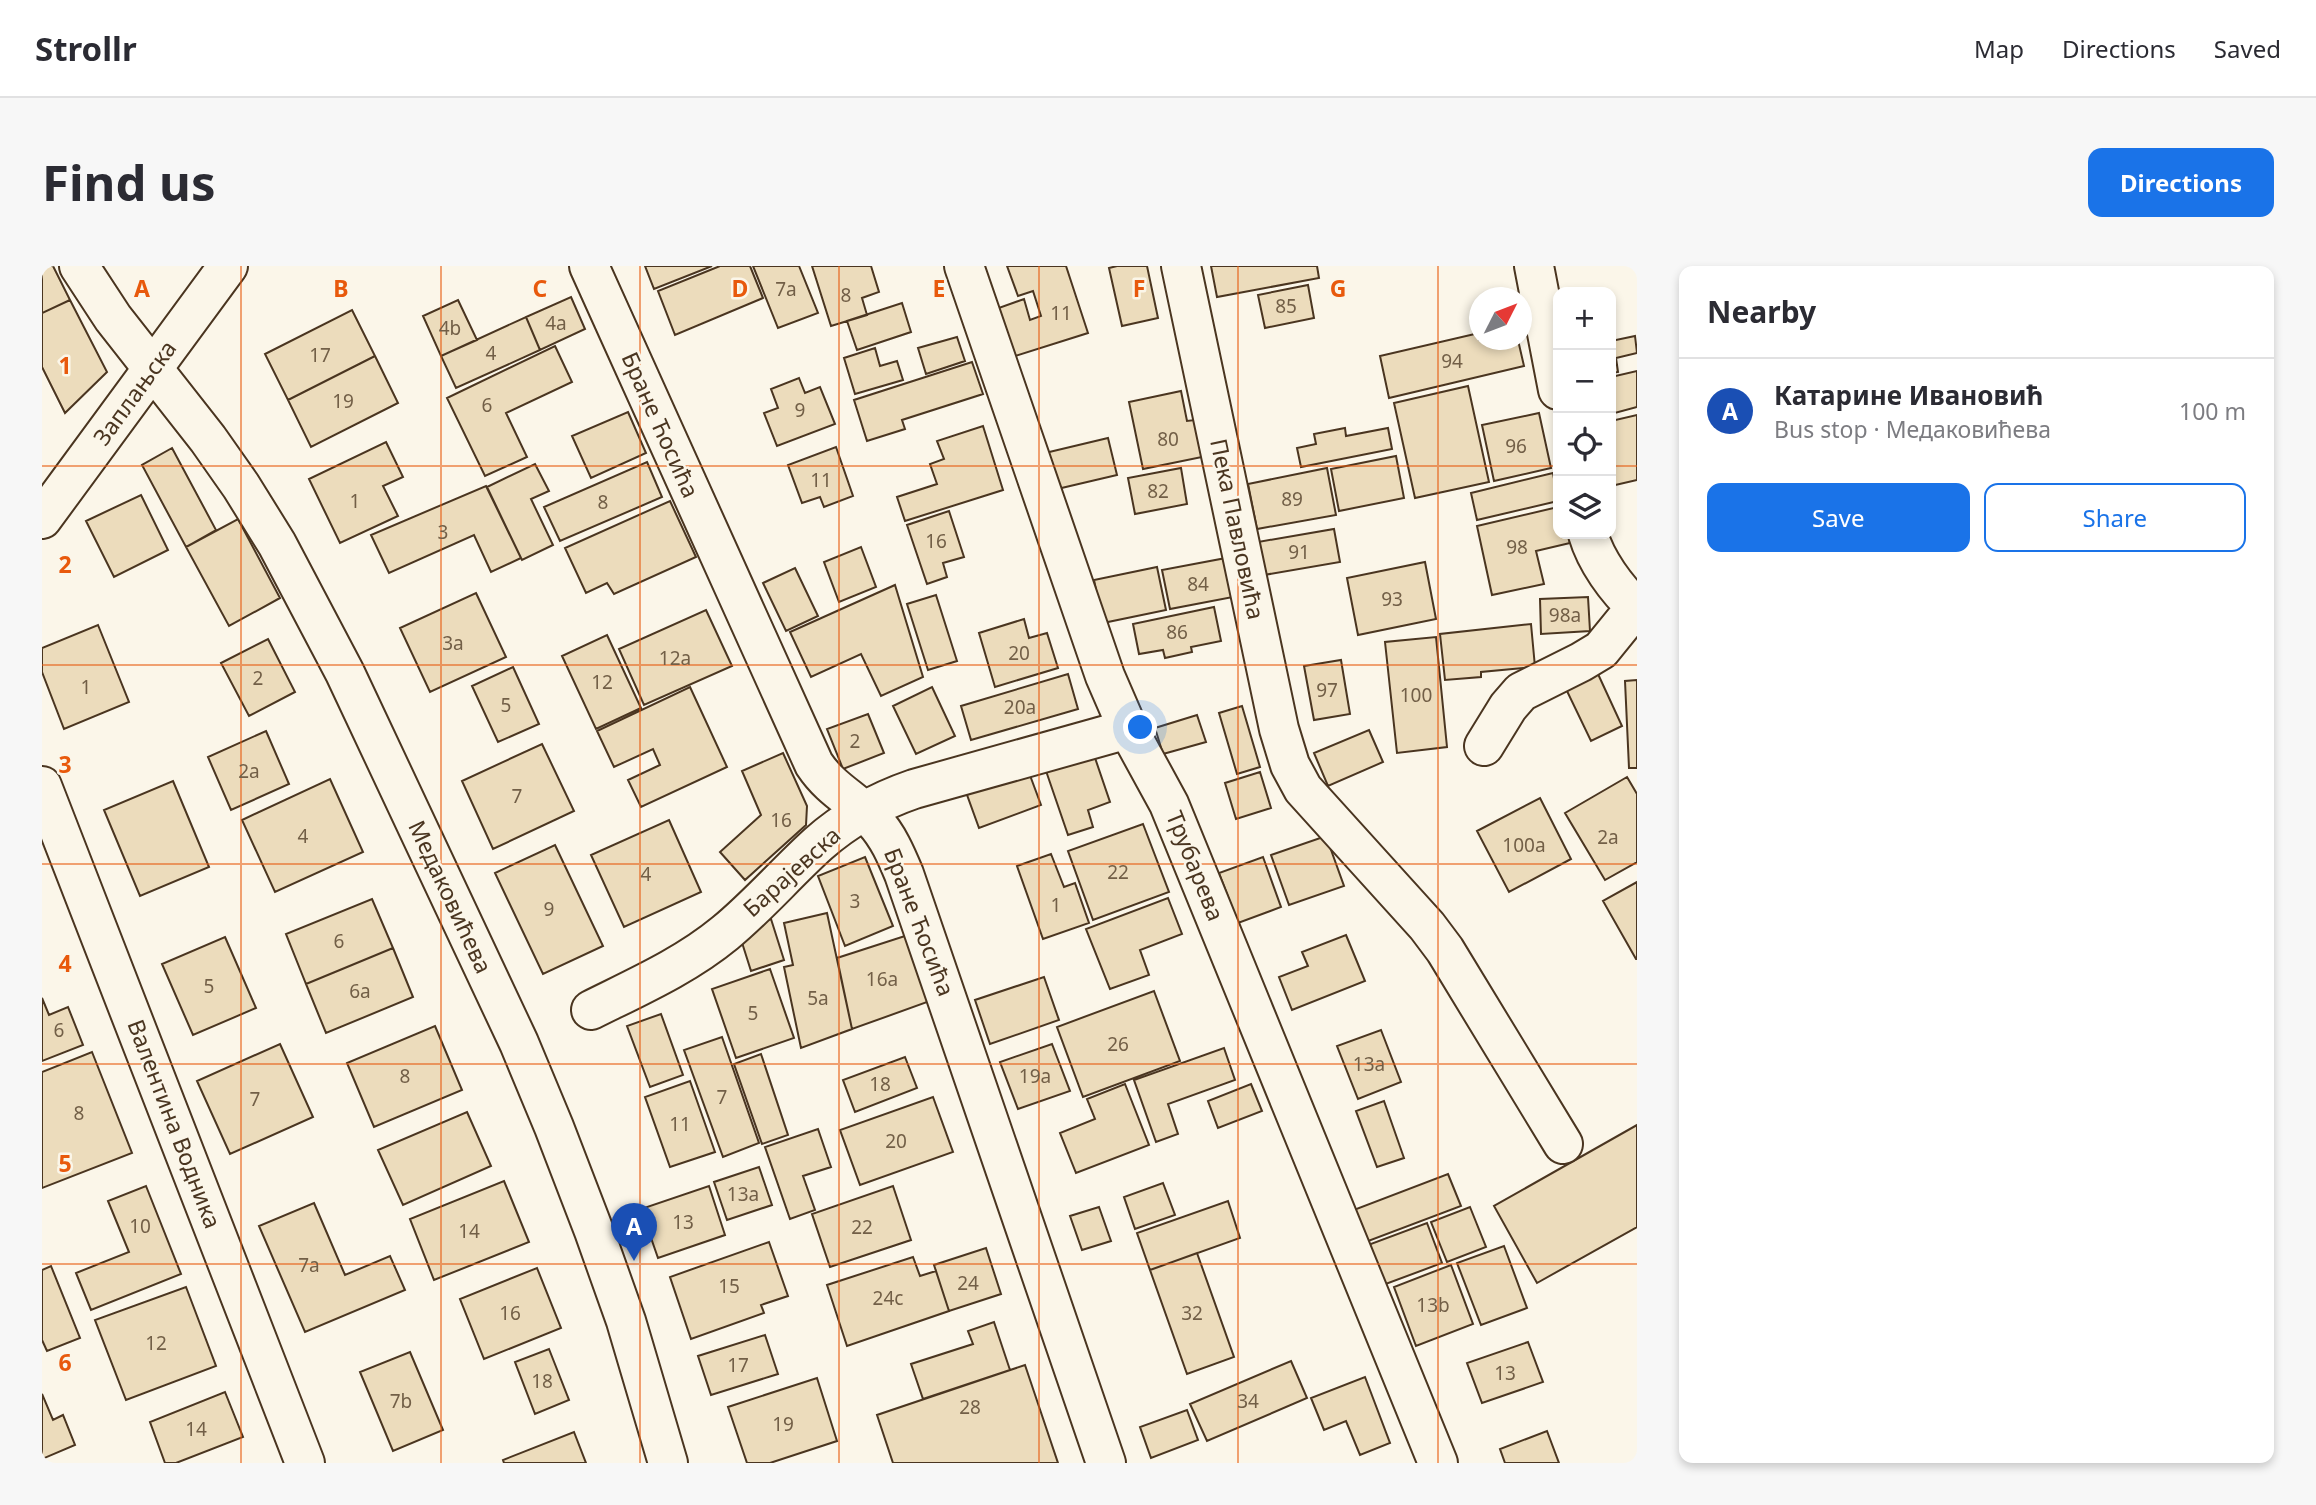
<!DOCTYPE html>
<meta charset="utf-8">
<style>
body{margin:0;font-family:"Noto Sans",sans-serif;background:#f7f7f7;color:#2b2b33}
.controls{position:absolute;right:21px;top:21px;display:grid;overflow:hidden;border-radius:14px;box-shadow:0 4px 10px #0003}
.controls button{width:63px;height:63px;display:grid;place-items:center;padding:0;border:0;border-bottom:2px solid #e1e1e2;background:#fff;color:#2b2b33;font:35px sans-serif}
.compass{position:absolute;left:1427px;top:21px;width:63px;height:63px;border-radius:50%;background:#fff;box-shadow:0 4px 10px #0003;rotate:48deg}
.you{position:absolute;left:1099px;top:462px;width:24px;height:24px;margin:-18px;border:5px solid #fff;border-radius:50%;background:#1a73e8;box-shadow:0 0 0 10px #1a73e833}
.badge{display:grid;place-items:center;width:46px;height:46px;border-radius:50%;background:#1a73e8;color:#fff;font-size:23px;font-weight:700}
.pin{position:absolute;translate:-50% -58px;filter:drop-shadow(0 2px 4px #0008)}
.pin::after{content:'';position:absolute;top:37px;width:24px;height:21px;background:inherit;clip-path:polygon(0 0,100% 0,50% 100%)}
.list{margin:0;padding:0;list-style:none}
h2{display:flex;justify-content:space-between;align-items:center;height:91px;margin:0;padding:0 28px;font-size:30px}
h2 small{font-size:23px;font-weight:400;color:#7c7c81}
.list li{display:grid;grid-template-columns:46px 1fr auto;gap:21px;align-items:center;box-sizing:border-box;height:105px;padding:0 28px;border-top:2px solid #e1e1e2}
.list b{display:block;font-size:26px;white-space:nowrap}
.list p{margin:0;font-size:23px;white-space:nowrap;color:#7c7c81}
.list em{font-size:23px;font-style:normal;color:#7c7c81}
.actions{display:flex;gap:14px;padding:21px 28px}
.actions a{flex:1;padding:16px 0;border:2px solid #1a73e8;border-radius:14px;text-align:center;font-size:24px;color:#1a73e8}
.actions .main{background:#1a73e8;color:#fff}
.icon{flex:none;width:38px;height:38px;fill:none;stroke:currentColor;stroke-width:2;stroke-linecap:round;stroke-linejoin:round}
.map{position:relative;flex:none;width:1595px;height:1197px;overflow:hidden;border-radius:14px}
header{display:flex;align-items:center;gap:42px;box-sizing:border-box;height:98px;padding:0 35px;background:#fff;border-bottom:2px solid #e1e1e2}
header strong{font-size:33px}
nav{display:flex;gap:38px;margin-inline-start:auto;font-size:24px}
.intro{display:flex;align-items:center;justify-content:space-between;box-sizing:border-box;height:168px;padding:0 42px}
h1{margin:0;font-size:49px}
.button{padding:18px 32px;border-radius:14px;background:#1a73e8;color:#fff;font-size:24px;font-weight:700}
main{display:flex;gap:42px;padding:0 42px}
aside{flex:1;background:#fff;border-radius:14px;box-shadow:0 4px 10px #0003}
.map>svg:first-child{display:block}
.building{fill:#ecdcbc;stroke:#4a3520;stroke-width:2}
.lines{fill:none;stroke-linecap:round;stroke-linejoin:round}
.minor-casing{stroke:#4a3520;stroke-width:42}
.major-casing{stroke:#4a3520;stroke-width:42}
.minor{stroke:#fbf6e9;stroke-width:38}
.major{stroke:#fbf6e9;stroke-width:38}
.grid{fill:none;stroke:#e8590c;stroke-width:2;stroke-opacity:0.55}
.labels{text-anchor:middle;stroke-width:5;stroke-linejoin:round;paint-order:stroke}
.number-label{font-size:19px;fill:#725f47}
.street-label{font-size:23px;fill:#4a3520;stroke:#fbf6e9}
.grid-label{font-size:23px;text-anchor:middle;font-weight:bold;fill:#e8590c;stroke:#fbf6e9;stroke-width:5;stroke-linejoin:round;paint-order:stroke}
</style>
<header>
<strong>Strollr</strong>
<nav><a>Map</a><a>Directions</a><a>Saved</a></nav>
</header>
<div class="intro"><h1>Find us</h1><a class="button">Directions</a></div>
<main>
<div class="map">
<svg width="1595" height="1197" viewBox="0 0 1595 1197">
<rect width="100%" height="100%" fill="#fbf6e9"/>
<!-- building -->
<path class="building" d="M 0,0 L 11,0 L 28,34 L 0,47 Z
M 603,0 L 670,0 L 612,23 Z
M 678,0 L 708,0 L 721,32 L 633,69 L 616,25 Z
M 711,0 L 757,0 L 776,47 L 736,62 Z
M 770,0 L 829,0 L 837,26 L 820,32 L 825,49 L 789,60 Z
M 965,0 L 1024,0 L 1046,67 L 967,92 L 951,44 L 982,33 L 988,54 L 999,50 L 991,25 L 976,30 Z
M 1075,0 L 1105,0 L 1116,52 L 1080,60 L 1067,2 Z
M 1169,0 L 1275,0 L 1277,12 L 1175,31 Z
M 1266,19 L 1272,52 L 1223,62 L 1216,29 Z
M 529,31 L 543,63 L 498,84 L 484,51 Z
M 28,34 L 65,106 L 23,147 L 0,101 L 0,47 Z
M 416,34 L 435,74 L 399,90 L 381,50 Z
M 860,37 L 869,66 L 815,84 L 805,55 Z
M 310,44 L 333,90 L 246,134 L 223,88 Z
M 484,51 L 498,84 L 414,122 L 399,90 Z
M 1437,67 L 1437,74 L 1476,74 L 1482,100 L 1347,132 L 1338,90 Z
M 1593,70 L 1595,87 L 1574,92 L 1576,106 L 1569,107 L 1569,75 Z
M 915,71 L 923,95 L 884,108 L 876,82 Z
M 513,80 L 530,116 L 464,147 L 485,191 L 443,210 L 405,132 Z
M 833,82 L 838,100 L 855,95 L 861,114 L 813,128 L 802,92 Z
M 333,90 L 356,137 L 269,181 L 246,134 Z
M 930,96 L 941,128 L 860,154 L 863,163 L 825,175 L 812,134 Z
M 1595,105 L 1595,141 L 1569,148 L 1569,111 Z
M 757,112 L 763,127 L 778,121 L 793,158 L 735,180 L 722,147 L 736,142 L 729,123 Z
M 1426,120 L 1447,216 L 1373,232 L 1352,137 Z
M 1139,125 L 1145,155 L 1153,154 L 1160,191 L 1101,203 L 1087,136 Z
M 586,146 L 604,187 L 549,212 L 530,170 Z
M 1497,147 L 1509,202 L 1452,215 L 1440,159 Z
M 1595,149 L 1595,214 L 1569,220 L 1569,155 Z
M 941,160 L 961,224 L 863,255 L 855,231 L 895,218 L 888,198 L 902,193 L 895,175 Z
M 1303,162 L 1304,170 L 1346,162 L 1350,183 L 1259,201 L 1255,182 L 1274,178 L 1272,168 Z
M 1066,172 L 1075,209 L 1011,224 L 1003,187 Z
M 344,176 L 361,211 L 341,220 L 356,250 L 298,277 L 267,213 Z
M 794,181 L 811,230 L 782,241 L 778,231 L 760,237 L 746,199 Z
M 130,182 L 174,264 L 144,281 L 100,199 Z
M 1354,190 L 1362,232 L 1297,245 L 1289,203 Z
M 605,196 L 620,231 L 518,275 L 502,241 Z
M 493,198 L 507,225 L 489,233 L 511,279 L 480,294 L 445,221 Z
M 1139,202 L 1145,238 L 1093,248 L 1086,212 Z
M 1285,202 L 1294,249 L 1215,263 L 1206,218 Z
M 1511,207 L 1516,235 L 1435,254 L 1429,227 Z
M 444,220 L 479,292 L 449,306 L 432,269 L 347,307 L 329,269 Z
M 99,229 L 126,284 L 72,311 L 44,255 Z
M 628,235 L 654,291 L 572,328 L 565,317 L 544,327 L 523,282 Z
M 1516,241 L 1516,268 L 1526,268 L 1528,277 L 1494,285 L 1502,318 L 1450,329 L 1435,260 Z
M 907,245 L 922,291 L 901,297 L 905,311 L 885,318 L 865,259 Z
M 196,253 L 238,332 L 187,360 L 144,281 Z
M 1292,263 L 1298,296 L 1222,309 L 1216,276 Z
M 819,281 L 834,321 L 797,336 L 782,296 Z
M 1184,292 L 1191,331 L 1128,343 L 1120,304 Z
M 1383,296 L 1394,353 L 1316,369 L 1305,312 Z
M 1115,301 L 1124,344 L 1061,357 L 1052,314 Z
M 753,302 L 776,350 L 744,365 L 721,317 Z
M 853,319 L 881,411 L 839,430 L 819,388 L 769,411 L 748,366 Z
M 434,327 L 464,391 L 388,426 L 358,362 Z
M 894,329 L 915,395 L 886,404 L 865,338 Z
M 1546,331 L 1548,365 L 1499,368 L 1498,333 Z
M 1172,341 L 1179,375 L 1149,381 L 1150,386 L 1123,392 L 1121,384 L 1097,388 L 1091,358 Z
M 664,344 L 690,400 L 602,439 L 577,383 Z
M 982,353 L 987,372 L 1005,367 L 1016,402 L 953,421 L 937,367 Z
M 1489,358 L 1493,401 L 1439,406 L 1439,411 L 1403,414 L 1398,368 Z
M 56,359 L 87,436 L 22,463 L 0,406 L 0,382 Z
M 565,369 L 599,442 L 554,463 L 520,390 Z
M 1394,371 L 1405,481 L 1355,487 L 1343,376 Z
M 226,373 L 253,426 L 207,450 L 179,397 Z
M 1299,394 L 1308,448 L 1272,454 L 1262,400 Z
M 471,401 L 497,458 L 456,476 L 430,420 Z
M 1026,408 L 1036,443 L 929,474 L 919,440 Z
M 1556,408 L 1580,460 L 1549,475 L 1524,423 Z
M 1595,414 L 1595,502 L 1587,502 L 1583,415 Z
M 648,421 L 685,501 L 599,541 L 586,514 L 618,499 L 611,483 L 572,501 L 555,465 Z
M 890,421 L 913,470 L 874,488 L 851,440 Z
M 1200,440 L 1218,501 L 1195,508 L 1177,447 Z
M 826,448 L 842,487 L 801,503 L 785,463 Z
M 1155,449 L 1164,476 L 1121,488 L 1113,462 Z
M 1327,464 L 1341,496 L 1286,520 L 1272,487 Z
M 224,465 L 247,518 L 189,544 L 166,491 Z
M 500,478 L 532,545 L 451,583 L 420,515 Z
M 1051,486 L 1068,536 L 1046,544 L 1051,561 L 1026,569 L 1003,502 Z
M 741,487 L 765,540 L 764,559 L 703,614 L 678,586 L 719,549 L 700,505 Z
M 986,504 L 999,539 L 937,562 L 924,526 Z
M 1218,506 L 1229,542 L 1194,553 L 1183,517 Z
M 1585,511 L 1595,528 L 1595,596 L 1563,614 L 1523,547 Z
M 288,513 L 321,586 L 233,626 L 200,554 Z
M 131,515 L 167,601 L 98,630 L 62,544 Z
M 1498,532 L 1529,593 L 1467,626 L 1435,565 Z
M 627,554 L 659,626 L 582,661 L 549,589 Z
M 1101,558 L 1127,626 L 1051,654 L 1026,585 Z
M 1284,570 L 1302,620 L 1247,639 L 1229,589 Z
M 513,579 L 561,680 L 501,708 L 453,607 Z
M 1009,588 L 1022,621 L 1033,617 L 1047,657 L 1001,673 L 975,600 Z
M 823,591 L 851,660 L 803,680 L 776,610 Z
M 1221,591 L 1239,641 L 1196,657 L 1177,607 Z
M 1595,616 L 1595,693 L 1594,693 L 1561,635 Z
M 1126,632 L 1140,668 L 1098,684 L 1107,709 L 1068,723 L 1044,663 Z
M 330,633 L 351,682 L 264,718 L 244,668 Z
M 785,647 L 810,763 L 759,782 L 742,701 L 751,699 L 742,657 Z
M 729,653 L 742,694 L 709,705 L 696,664 Z
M 866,669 L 888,735 L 810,763 L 795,692 Z
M 1304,669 L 1323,715 L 1250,744 L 1237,711 L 1266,700 L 1260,686 Z
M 183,671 L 214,742 L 151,769 L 120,698 Z
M 351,682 L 371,731 L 284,767 L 264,718 Z
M 728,703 L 752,772 L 694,792 L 670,723 Z
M 1002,711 L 1017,754 L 948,778 L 933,734 Z
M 1112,725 L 1138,795 L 1041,831 L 1015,761 Z
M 0,732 L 7,749 L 26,741 L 41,779 L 0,795 Z
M 619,748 L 641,809 L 608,821 L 585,760 Z
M 393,760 L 420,824 L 332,861 L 305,797 Z
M 1339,764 L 1359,816 L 1316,833 L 1295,780 Z
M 680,771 L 717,877 L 681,891 L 642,784 Z
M 238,778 L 271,851 L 188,888 L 155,815 Z
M 1010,778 L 1028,825 L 976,843 L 958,796 Z
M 1182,782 L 1193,814 L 1126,838 L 1136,868 L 1114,876 L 1092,814 Z
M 50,786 L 90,887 L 0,922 L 0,806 Z
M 719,788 L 746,869 L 720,878 L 692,798 Z
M 863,791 L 875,822 L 813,846 L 801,814 Z
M 648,815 L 673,886 L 628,901 L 603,831 Z
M 1083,818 L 1107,879 L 1034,907 L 1018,867 L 1053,853 L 1045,833 Z
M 1209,818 L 1220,845 L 1176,862 L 1166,835 Z
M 891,831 L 911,886 L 818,919 L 798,864 Z
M 1342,835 L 1362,892 L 1335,901 L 1314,845 Z
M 425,846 L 449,900 L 361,939 L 336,884 Z
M 1595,859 L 1595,961 L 1495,1017 L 1452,940 Z
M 776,863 L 789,901 L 761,910 L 773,944 L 748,953 L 723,881 Z
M 717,901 L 730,939 L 685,954 L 672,916 Z
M 1406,908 L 1419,940 L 1321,977 L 1309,945 Z
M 462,915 L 487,976 L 392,1014 L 368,953 Z
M 1121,917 L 1133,949 L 1093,963 L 1082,931 Z
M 104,920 L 139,1008 L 49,1044 L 34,1007 L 87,986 L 66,935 Z
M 667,920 L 683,969 L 616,992 L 599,943 Z
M 851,920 L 869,974 L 788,1001 L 770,948 Z
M 1186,935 L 1198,972 L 1108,1004 L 1095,967 Z
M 272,937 L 303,1009 L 348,990 L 363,1024 L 263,1066 L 217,960 Z
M 1057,941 L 1069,975 L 1040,984 L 1028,950 Z
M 1428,941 L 1444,981 L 1405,996 L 1389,956 Z
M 1385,957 L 1400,997 L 1341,1019 L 1326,979 Z
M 727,976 L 746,1030 L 719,1039 L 722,1047 L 649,1073 L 628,1011 Z
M 1462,980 L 1485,1042 L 1439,1059 L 1415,997 Z
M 944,982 L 959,1028 L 907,1045 L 892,999 Z
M 1155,987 L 1192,1091 L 1145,1108 L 1108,1004 Z
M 871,991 L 878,1010 L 894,1005 L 907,1045 L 805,1080 L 785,1019 Z
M 1409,999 L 1431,1058 L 1374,1080 L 1352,1021 Z
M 9,1000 L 38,1072 L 5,1085 L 0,1074 L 0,1004 Z
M 495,1002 L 519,1062 L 442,1093 L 418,1033 Z
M 144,1021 L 174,1100 L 84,1134 L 53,1054 Z
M 952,1056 L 968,1104 L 881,1133 L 869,1098 L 931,1078 L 926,1065 Z
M 723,1069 L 736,1108 L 669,1129 L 656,1090 Z
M 1486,1076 L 1501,1116 L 1440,1137 L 1425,1097 Z
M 507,1083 L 527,1134 L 493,1148 L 473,1096 Z
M 368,1086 L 401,1164 L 351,1185 L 318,1106 Z
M 1249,1095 L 1265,1132 L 1165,1175 L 1148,1138 Z
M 983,1099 L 1016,1197 L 851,1197 L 835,1149 Z
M 1323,1111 L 1348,1177 L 1318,1189 L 1304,1155 L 1282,1164 L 1269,1132 Z
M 775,1112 L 795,1175 L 728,1197 L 705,1197 L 686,1141 Z
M 183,1126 L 201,1171 L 134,1197 L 123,1197 L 108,1156 Z
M 0,1128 L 11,1154 L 21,1149 L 33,1179 L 0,1193 Z
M 1145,1144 L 1156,1174 L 1109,1192 L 1098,1161 Z
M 1505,1165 L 1517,1197 L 1463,1197 L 1458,1183 Z
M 532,1166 L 544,1197 L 462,1197 L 461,1194 Z"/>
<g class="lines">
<!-- minor casing -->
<g class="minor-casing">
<path id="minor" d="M 37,0 L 71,52 L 166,173 L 199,220 L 235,278 L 303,407 L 477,777 L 512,861 L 552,965 L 584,1055 L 626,1197
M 547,0 L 772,498 C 790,525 812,533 832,555 C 846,570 854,589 862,608 L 1064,1197
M 922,0 L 1063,410 L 1086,463 L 1127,538 L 1396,1197
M 1139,0 L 1237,463 L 1248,499 L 1261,523 L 1385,660 L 1403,684 L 1521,878
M 1492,0 L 1516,124
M 1546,268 C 1554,295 1574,323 1595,342
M 1442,480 L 1466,441 L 1479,426 L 1539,396 L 1559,384 L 1594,341
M 0,520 L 263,1197
M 549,744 C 595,721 643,700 683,667 C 716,640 744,607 776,578 C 803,554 837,535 872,523 L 1086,463"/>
</g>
<!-- major casing -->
<g class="major-casing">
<path id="major" d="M 0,253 L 186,0"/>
</g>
<!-- minor -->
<use href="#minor" class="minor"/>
<!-- major -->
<use href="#major" class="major"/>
</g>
<!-- grid -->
<path class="grid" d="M 199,0 L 199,1197M 399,0 L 399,1197M 598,0 L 598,1197M 797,0 L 797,1197M 997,0 L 997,1197M 1196,0 L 1196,1197M 1396,0 L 1396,1197M 0,200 L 1516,200M 1569,200 L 1595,200M 0,399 L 1595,399M 0,598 L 1595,598M 0,798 L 1595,798M 0,998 L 1595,998"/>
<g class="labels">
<!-- number labels -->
<g class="number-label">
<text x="744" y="30">7a</text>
<text x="804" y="36">8</text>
<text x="1244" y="47">85</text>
<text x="1019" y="54">11</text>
<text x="514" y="64">4a</text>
<text x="408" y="69">4b</text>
<text x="449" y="94">4</text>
<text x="278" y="96">17</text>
<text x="1410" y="102">94</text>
<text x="301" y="142">19</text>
<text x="445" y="146">6</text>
<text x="758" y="151">9</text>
<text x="1126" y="180">80</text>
<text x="1474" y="187">96</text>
<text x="779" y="221">11</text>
<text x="1116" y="232">82</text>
<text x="1250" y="240">89</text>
<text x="313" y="242">1</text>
<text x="561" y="243">8</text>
<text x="401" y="273">3</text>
<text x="894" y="282">16</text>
<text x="1475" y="288">98</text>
<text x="1257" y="293">91</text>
<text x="1156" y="325">84</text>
<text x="1350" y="340">93</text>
<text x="1523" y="356">98a</text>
<text x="1135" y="373">86</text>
<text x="411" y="384">3a</text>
<text x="977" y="394">20</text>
<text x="633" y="399">12a</text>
<text x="216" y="419">2</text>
<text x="560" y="423">12</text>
<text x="44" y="428">1</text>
<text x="1285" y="431">97</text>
<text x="1374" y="436">100</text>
<text x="464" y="446">5</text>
<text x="978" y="448">20a</text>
<text x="813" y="482">2</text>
<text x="207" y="512">2a</text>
<text x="475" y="537">7</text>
<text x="739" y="561">16</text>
<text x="261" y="577">4</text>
<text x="1566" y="578">2a</text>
<text x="1482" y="586">100a</text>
<text x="1076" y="613">22</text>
<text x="604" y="615">4</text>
<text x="813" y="642">3</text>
<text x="1014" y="646">1</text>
<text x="507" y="650">9</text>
<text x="297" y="682">6</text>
<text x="840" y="720">16a</text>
<text x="167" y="727">5</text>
<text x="318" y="732">6a</text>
<text x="776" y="739">5a</text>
<text x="711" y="754">5</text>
<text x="17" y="771">6</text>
<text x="1076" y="785">26</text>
<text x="1327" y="805">13a</text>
<text x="363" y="817">8</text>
<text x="993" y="817">19a</text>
<text x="838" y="825">18</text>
<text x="680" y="838">7</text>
<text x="213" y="840">7</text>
<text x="37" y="854">8</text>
<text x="638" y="865">11</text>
<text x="854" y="882">20</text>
<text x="701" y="935">13a</text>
<text x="641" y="963">13</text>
<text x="98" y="967">10</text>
<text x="820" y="968">22</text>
<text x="427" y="972">14</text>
<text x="267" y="1006">7a</text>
<text x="926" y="1024">24</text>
<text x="687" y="1027">15</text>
<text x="846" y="1039">24c</text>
<text x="1391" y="1046">13b</text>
<text x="468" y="1054">16</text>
<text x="1150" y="1054">32</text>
<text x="114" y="1084">12</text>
<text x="696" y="1106">17</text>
<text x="1463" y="1114">13</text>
<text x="500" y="1122">18</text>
<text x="359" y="1142">7b</text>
<text x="1206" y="1142">34</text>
<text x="928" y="1148">28</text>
<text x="741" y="1165">19</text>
<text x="154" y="1170">14</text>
</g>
<!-- street labels -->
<g class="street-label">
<text transform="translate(93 127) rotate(-54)" y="8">Заплањска</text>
<text transform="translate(618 159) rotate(66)" y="8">Бране Ћосића</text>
<text transform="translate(1195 263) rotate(78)" y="8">Пека Павловића</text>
<text transform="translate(1153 600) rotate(68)" y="8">Трубарева</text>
<text transform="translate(750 606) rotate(-42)" y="8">Барајевска</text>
<text transform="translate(408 631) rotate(65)" y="8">Медаковићева</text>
<text transform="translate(877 656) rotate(69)" y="8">Бране Ћосића</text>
<text transform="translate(132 858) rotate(69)" y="8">Валентина Водника</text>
</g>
</g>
<g class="grid-label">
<text x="100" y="31">A</text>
<text x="299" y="31">B</text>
<text x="498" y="31">C</text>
<text x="698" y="31">D</text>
<text x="897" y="31">E</text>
<text x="1097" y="31">F</text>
<text x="1296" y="31">G</text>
<text x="23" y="108">1</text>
<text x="23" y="307">2</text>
<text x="23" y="507">3</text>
<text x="23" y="706">4</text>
<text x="23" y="906">5</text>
<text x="23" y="1105">6</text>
</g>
</svg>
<div class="controls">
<button>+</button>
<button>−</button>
<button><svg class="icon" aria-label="locate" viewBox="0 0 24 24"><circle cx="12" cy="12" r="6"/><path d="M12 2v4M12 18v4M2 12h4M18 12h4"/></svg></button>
<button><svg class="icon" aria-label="layers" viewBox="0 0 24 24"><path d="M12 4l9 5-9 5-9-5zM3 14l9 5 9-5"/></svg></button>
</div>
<svg class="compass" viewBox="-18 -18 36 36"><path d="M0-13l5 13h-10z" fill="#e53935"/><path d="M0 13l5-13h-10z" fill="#7c7c81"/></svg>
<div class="you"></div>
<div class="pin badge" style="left:592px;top:995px;background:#1a4fb4">A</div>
</div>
<aside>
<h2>Nearby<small></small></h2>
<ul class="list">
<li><span class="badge" style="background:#1a4fb4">A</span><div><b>Катарине Ивановић</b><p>Bus stop · Медаковићева</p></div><em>100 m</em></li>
</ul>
<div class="actions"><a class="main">Save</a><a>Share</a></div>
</aside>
</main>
